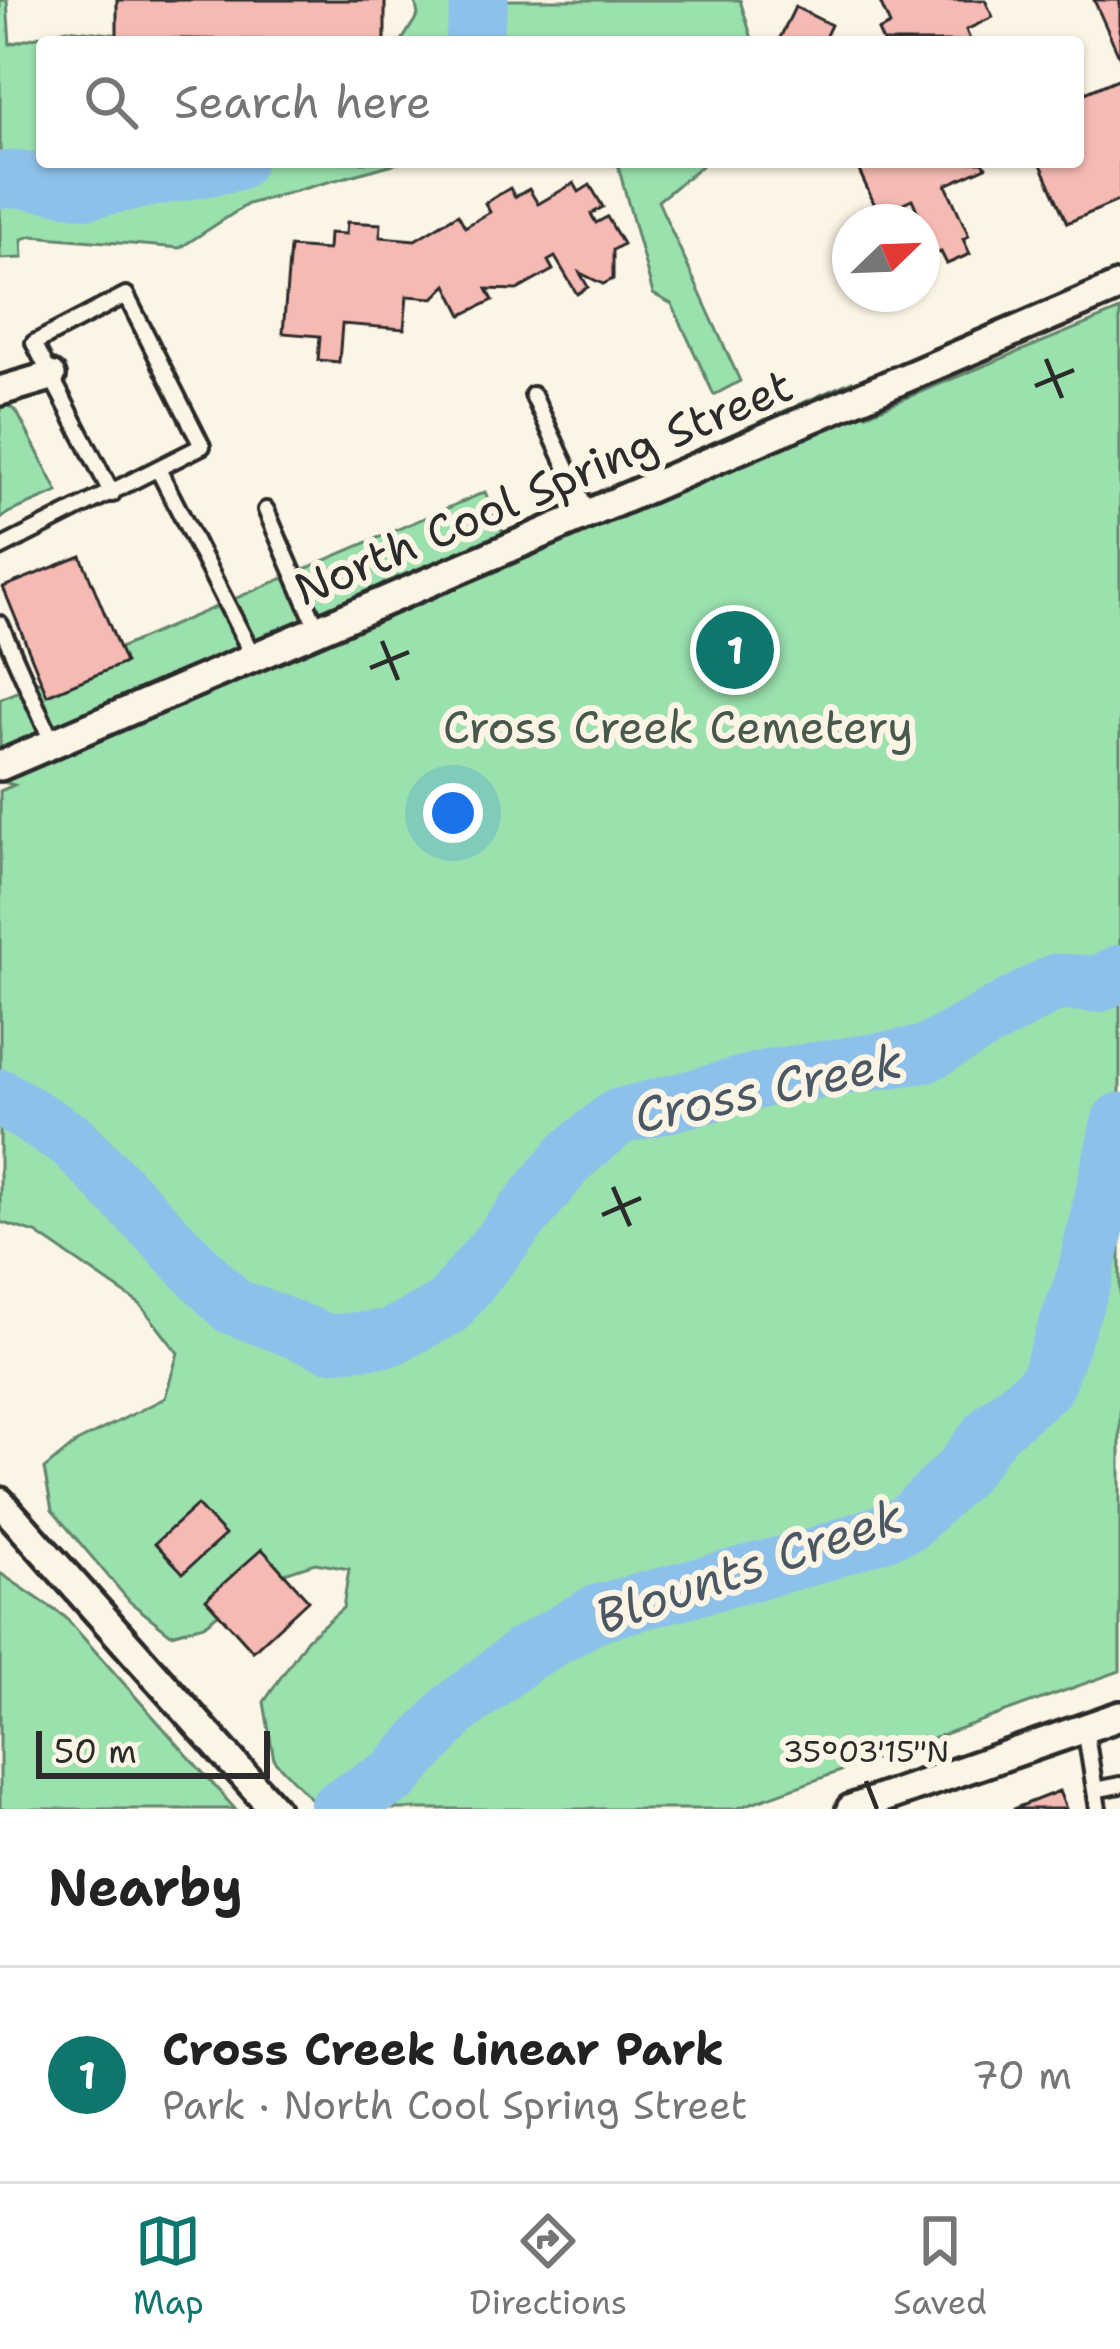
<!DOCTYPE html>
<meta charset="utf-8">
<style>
body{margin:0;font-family:"Shantell Sans",sans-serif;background:#f6f6f6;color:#222}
.compass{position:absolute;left:832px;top:204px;width:108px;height:108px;border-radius:50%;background:#fff;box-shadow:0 3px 9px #0004;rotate:67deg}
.scale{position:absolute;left:36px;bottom:30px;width:234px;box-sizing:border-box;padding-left:12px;border:6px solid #2b2b2b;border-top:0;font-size:33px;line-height:42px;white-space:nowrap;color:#2b2b2b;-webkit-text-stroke:9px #fcf5e5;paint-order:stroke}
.you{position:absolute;left:453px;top:813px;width:42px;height:42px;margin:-30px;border:9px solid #fff;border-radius:50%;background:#1a73e8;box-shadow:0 0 0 18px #1a73e833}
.badge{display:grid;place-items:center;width:78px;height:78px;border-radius:50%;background:#0f766e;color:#fff;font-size:39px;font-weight:700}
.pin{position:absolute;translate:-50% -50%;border:6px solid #fff;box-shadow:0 3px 12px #0006}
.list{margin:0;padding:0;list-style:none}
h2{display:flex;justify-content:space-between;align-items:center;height:156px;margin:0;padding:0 48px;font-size:51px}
h2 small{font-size:39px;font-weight:400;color:#767676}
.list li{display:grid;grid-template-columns:78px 1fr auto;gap:36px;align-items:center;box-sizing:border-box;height:216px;padding:0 48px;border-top:3px solid #e0e0e0}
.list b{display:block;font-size:45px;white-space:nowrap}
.list p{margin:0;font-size:39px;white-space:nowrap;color:#767676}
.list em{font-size:39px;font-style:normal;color:#767676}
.icon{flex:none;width:66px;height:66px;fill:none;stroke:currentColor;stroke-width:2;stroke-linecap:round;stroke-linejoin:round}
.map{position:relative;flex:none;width:1120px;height:1809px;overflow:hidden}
.search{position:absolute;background:#fff;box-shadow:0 3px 9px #0004;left:36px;right:36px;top:36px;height:132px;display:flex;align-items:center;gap:30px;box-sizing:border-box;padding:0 42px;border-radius:12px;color:#767676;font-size:45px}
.sheet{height:372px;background:#fff}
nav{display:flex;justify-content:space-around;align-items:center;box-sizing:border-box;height:168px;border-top:3px solid #e0e0e0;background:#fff;font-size:33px;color:#767676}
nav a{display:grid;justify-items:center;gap:6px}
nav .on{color:#0f766e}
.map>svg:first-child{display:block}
.green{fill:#9ae1ae;stroke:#62866c;stroke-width:3}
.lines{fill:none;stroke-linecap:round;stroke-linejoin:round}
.river{stroke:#8ec1ea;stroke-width:57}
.building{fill:#f5bab3;stroke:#2b2b2b;stroke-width:3}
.lane-casing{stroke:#2b2b2b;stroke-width:22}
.street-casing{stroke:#2b2b2b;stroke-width:36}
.lane{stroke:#fcf5e5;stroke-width:14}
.street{stroke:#fcf5e5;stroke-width:27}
.ticks{fill:none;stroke:#2b2b2b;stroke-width:4.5}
.labels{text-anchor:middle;stroke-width:12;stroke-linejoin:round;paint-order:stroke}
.street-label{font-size:45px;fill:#2b2b2b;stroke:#fcf5e5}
.park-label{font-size:45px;fill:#47584c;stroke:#fcf5e5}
.water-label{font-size:48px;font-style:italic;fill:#495864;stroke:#fcf5e5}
.ticks-label{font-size:30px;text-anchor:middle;fill:#2b2b2b;stroke:#fcf5e5;stroke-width:12;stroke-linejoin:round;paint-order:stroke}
</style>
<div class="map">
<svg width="1120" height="1809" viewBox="0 0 1120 1809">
<rect width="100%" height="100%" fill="#fcf5e5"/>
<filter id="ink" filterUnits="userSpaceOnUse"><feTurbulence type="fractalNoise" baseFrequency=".00833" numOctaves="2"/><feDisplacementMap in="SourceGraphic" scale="24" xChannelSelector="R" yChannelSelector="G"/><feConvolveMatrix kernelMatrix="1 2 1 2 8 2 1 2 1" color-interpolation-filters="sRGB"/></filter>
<g filter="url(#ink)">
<!-- green -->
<path class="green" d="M 0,0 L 7,0 L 10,44 L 67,29 L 182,42 L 42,42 L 42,162 L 401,162 L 248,204 L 180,248 L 32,236 L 22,239 L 23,258 L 0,259 Z
M 415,0 L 740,0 L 753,42 L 401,42 L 418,15 Z
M 617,162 L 706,162 L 658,201 L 740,381 L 714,395 L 672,304 L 653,294 Z
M 1120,310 L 1120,1671 L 735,1809 L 321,1809 L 274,1760 L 264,1702 L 307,1639 L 343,1608 L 349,1569 L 315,1563 L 260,1581 L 204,1625 L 171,1634 L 130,1602 L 52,1510 L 44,1469 L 77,1442 L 165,1398 L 178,1353 L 140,1304 L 36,1233 L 0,1222 L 0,791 L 14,785 L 0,781 L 0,770 L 470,576 L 459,553 L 0,756 L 0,699 L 485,492 L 504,535 L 852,381 L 867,414 Z
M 0,399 L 17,412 L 58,492 L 8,513 L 0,520 Z
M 0,1573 L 65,1617 L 235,1809 L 0,1809 Z"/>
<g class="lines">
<!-- river -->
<path class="river" d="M 473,42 L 480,0
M 0,180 L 19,179 L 89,190 L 237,162
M 0,1097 L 72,1141 L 232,1306 L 329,1343 L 389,1338 L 447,1308 L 570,1157 L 618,1117 L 773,1077 L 926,1054 L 1056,982 L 1098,984 L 1120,973
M 337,1809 L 395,1775 L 454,1710 L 524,1655 L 597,1613 L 815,1556 L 907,1524 L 961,1472 L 995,1428 L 1046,1385 L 1085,1276 L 1120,1121"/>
</g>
<!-- building -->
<path class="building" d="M 117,0 L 385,0 L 385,42 L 117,38 Z
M 879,0 L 985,0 L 993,17 L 966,30 L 971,42 L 883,42 L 878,31 L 890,25 Z
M 1094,0 L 1120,0 L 1120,58 Z
M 795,7 L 831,25 L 823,42 L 778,42 Z
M 1120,78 L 1120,200 L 1067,223 L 1040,162 L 1078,162 L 1078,96 Z
M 855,162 L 983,162 L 986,167 L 946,185 L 969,236 L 963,239 L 970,254 L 947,264 L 941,252 L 936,254 L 912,199 L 879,214 Z
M 574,183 L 579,192 L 590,185 L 603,207 L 591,214 L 596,223 L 607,217 L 623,244 L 613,250 L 613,279 L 603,284 L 580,273 L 588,287 L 577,294 L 555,257 L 548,261 L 553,270 L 517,290 L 487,289 L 493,300 L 462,315 L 447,285 L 434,298 L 407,296 L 404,329 L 342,324 L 339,362 L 318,360 L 320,336 L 283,333 L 290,247 L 328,250 L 329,233 L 346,234 L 347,222 L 381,224 L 380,237 L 415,240 L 458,214 L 465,227 L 490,212 L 485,203 L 510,188 L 515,197 L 529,189 L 538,204 Z
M 81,556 L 125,663 L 47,695 L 3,587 Z
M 197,1505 L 225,1535 L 183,1573 L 155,1543 Z
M 262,1549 L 308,1600 L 253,1651 L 206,1599 Z
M 1059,1791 L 1066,1809 L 1013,1809 Z"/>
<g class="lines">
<!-- lane casing -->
<g class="lane-casing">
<path id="lane" d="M 533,395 L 589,515
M 158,469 L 254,658
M 266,510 L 318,630
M 0,548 L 202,446 L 126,295 L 34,343 L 112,494
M 0,624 L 53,744
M 1085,1728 L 1098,1809
M 1095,1790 L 1120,1785"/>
</g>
<!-- street casing -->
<g class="street-casing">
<path id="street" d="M 0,391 L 51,376
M 0,766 L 1120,286
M 0,1502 L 274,1809
M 851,1809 L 1120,1716"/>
</g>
<!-- lane -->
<use href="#lane" class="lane"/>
<!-- street -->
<use href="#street" class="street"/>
</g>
</g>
<!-- ticks -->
<path class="ticks" d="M 1046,359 L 1062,398M 1035,386 L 1074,370M 382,641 L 398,680M 370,668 L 409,652M 613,1187 L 630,1226M 602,1215 L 641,1198M 866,1781 L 877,1809"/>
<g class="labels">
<!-- street labels -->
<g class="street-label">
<text transform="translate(543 487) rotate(-23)" y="16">North Cool Spring Street</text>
</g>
<!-- park labels -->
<g class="park-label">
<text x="678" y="743">Cross Creek Cemetery</text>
</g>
<!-- water labels -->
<g class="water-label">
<text transform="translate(768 1088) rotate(-12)" y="17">Cross Creek</text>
<text transform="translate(749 1566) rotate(-19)" y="17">Blounts Creek</text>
</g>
</g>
<g class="ticks-label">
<text x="866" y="1762">35°03'15"N</text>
</g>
</svg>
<svg class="compass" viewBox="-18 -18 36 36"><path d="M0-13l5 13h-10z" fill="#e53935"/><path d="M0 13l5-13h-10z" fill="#767676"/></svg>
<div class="scale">50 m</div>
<div class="you"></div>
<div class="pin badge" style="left:735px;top:650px">1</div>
<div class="search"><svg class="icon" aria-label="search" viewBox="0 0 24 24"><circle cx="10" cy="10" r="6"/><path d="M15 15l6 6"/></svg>Search here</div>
</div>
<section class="sheet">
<h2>Nearby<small></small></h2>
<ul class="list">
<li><span class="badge">1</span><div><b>Cross Creek Linear Park</b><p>Park · North Cool Spring Street</p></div><em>70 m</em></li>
</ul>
</section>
<nav>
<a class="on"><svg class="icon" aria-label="map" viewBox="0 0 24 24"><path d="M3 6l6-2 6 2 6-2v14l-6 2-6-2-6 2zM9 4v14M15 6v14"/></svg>Map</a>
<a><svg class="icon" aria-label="directions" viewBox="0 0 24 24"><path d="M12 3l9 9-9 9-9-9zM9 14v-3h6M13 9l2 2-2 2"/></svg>Directions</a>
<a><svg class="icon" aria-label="saved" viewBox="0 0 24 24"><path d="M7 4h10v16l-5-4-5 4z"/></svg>Saved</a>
</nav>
